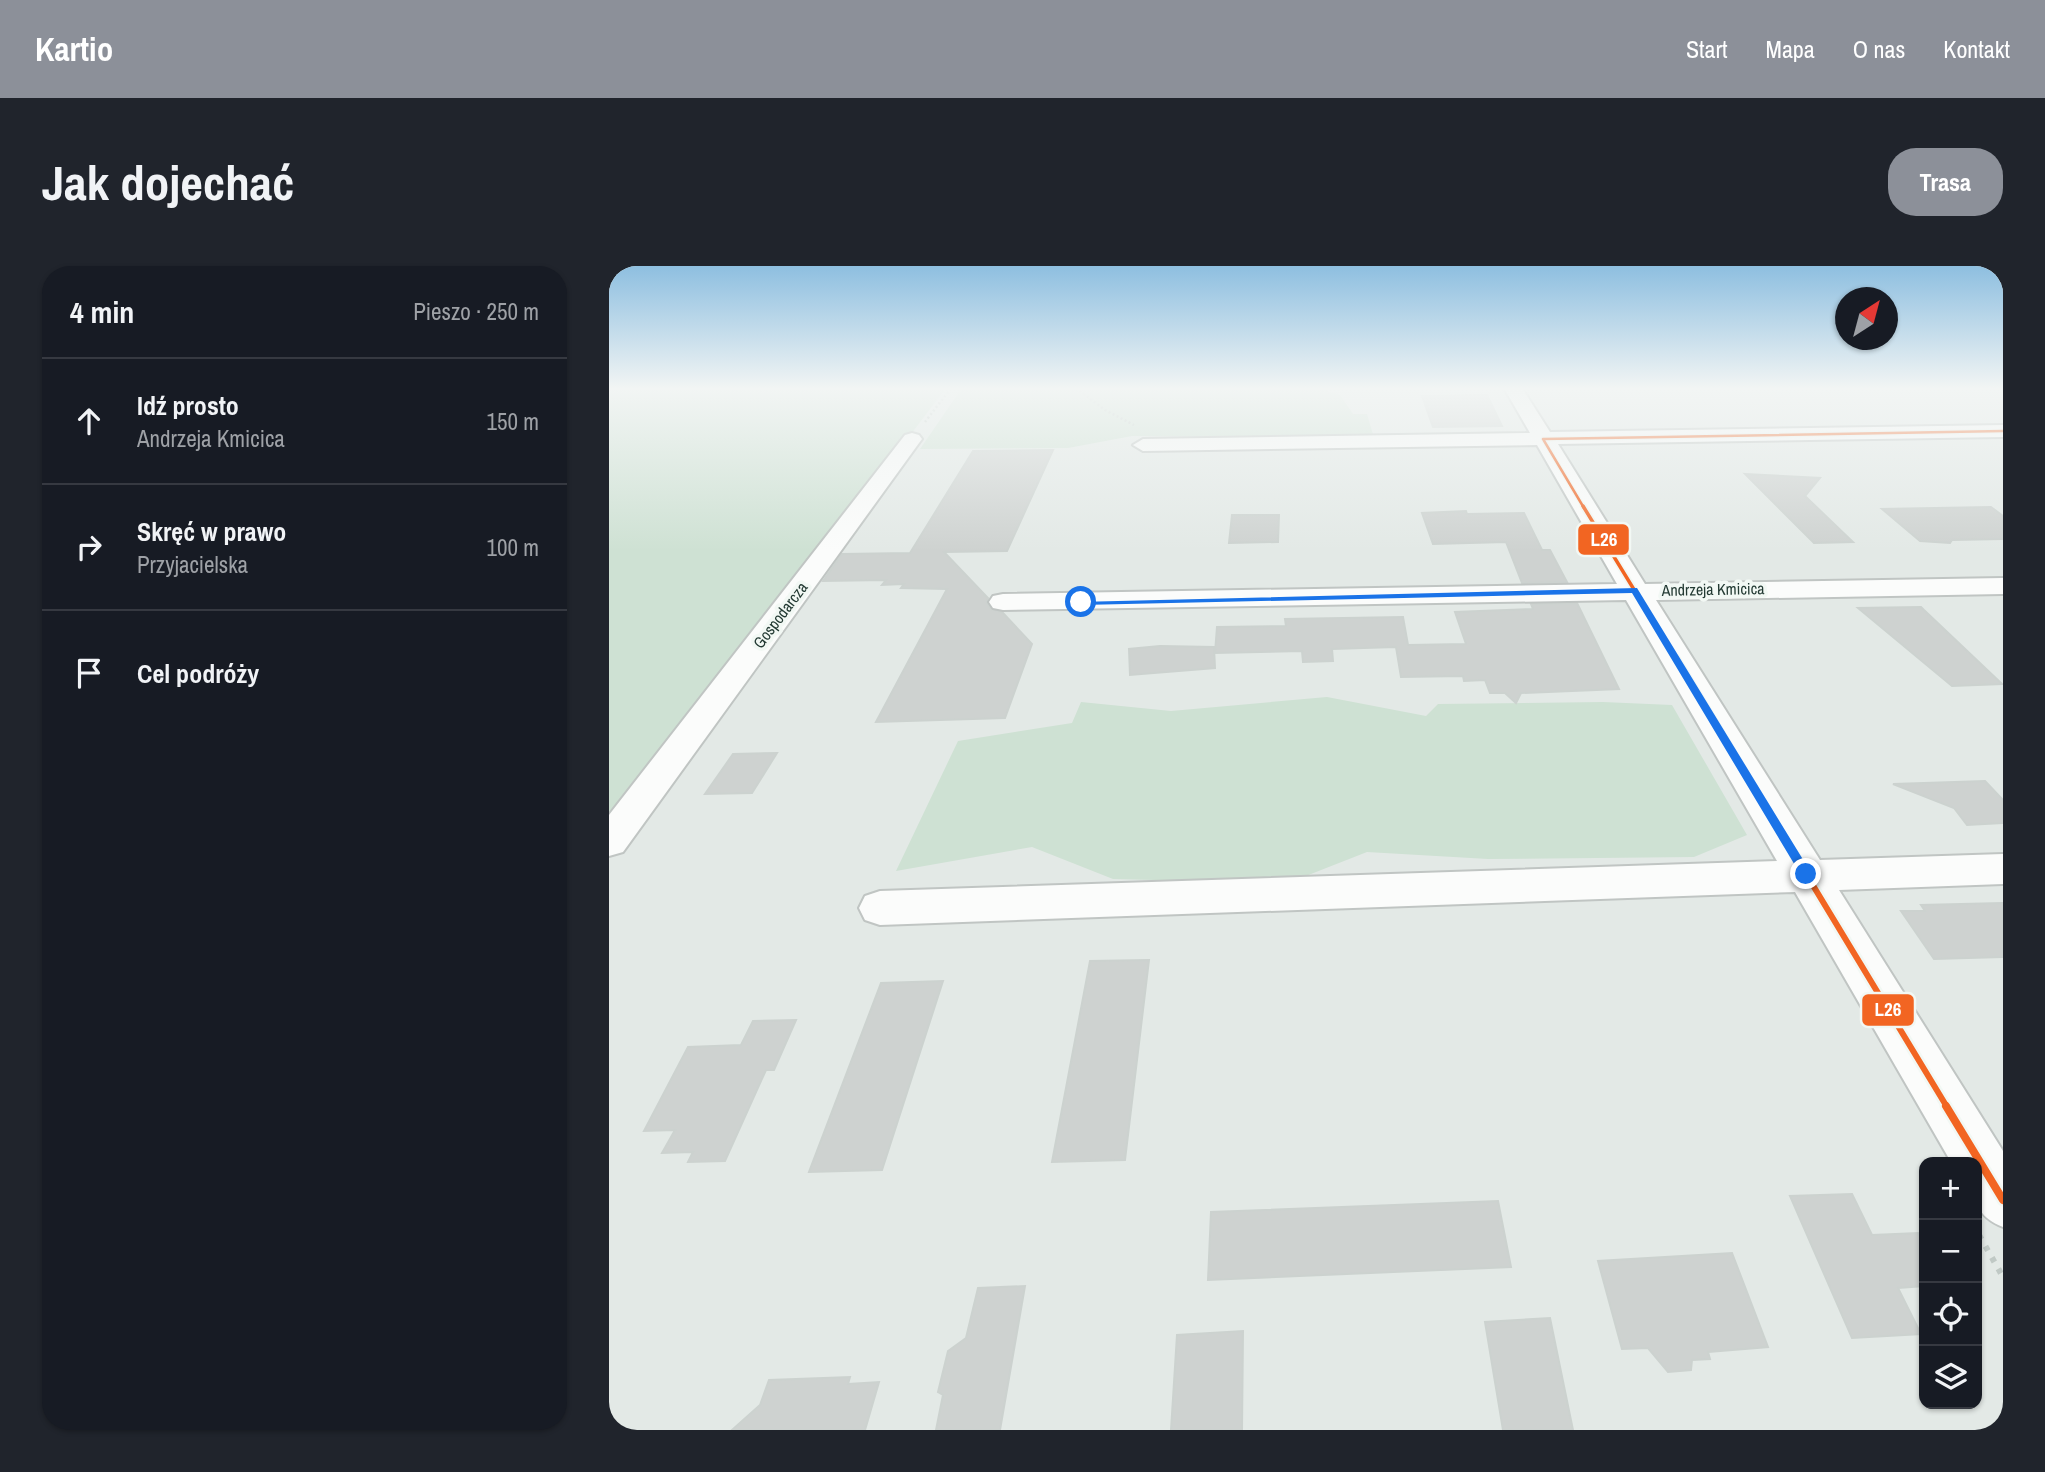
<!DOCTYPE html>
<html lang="pl">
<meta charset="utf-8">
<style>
body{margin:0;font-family:"Archivo Narrow",sans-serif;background:#20242c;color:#f1f3f6}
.controls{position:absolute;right:21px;bottom:21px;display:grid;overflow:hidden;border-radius:14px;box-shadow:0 2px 5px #0004}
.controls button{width:63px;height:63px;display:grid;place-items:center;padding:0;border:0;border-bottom:2px solid #363941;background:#171b24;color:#f1f3f6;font:35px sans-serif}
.compass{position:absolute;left:1226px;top:21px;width:63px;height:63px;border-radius:50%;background:#171b24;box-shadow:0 2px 5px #0004;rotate:36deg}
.stop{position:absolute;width:21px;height:21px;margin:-16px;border:5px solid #1a73e8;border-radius:50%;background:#fff}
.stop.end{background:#1a73e8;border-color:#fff;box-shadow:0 2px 7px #0008}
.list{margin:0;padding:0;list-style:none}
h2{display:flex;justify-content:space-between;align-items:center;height:91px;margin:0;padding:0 28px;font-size:30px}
h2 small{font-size:23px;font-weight:400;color:#9ea1a6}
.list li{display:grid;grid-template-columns:46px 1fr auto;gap:21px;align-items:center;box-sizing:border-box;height:126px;padding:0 28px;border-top:2px solid #363941}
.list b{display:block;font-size:26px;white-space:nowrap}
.list p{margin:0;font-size:23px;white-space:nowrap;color:#9ea1a6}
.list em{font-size:23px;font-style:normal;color:#9ea1a6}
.icon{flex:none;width:38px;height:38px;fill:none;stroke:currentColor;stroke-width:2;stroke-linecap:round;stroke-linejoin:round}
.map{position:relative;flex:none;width:1394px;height:1164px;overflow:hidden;border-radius:28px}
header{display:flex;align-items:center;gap:42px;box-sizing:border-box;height:98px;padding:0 35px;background:#8c9099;color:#fff}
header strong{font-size:33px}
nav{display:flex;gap:38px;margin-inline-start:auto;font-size:24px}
.intro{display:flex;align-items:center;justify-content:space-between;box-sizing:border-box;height:168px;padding:0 42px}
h1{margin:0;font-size:49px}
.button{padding:18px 32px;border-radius:28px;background:#8c9099;color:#fff;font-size:24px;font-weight:700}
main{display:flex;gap:42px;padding:0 42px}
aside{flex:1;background:#171b24;border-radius:28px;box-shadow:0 2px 5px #0004}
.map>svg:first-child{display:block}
.green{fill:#cee1d3}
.building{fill:#ced2d0;stroke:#ccd2cf;stroke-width:2}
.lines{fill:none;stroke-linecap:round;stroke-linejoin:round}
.minor-casing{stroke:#c0c5c3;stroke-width:4}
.path-far1{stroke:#c0c9c5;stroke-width:2.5;stroke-dasharray:2 2.5;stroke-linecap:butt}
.path{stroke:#c0c9c5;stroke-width:6;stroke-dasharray:5 8;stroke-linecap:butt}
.minor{fill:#fbfcfb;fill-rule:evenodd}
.bus-1-far4-casing{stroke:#f2f8f4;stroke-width:5}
.bus-1-far3-casing{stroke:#f2f8f4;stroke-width:7}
.bus-1-far2-casing{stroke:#f2f8f4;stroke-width:9}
.bus-1-far1-casing{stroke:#f2f8f4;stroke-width:11}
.bus-1-casing{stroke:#f2f8f4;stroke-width:13}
.bus-1-far4{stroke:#f26522;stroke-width:2.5}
.bus-1-far3{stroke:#f26522;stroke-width:3.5}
.bus-1-far2{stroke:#f26522;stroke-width:4.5}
.bus-1-far1{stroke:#f26522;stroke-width:6}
.bus-1{stroke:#f26522;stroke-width:8}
.route{fill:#1a73e8}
.labels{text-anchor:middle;stroke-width:7;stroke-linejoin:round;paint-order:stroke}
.far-street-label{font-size:16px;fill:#233a33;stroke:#f2f8f4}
.line-badge{stroke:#f2f8f4;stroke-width:2.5}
.badge-label{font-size:19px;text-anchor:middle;font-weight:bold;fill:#fff}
</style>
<header>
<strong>Kartio</strong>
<nav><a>Start</a><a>Mapa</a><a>O nas</a><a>Kontakt</a></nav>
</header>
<div class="intro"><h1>Jak dojechać</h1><a class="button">Trasa</a></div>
<main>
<aside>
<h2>4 min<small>Pieszo · 250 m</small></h2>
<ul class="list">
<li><svg class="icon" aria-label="ahead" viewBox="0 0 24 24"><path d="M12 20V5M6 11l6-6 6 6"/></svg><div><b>Idź prosto</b><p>Andrzeja Kmicica</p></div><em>150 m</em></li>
<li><svg class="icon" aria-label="right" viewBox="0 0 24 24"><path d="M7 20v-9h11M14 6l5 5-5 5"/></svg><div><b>Skręć w prawo</b><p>Przyjacielska</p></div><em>100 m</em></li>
<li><svg class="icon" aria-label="arrive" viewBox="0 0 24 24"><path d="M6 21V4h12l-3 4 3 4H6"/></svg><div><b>Cel podróży</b></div></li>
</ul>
</aside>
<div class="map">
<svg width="1394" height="1164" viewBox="0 0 1394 1164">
<rect width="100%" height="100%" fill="#e3e9e6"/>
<!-- green -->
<path class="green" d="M 0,122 L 337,122 L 0,566 Z
M 353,122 L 708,122 L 731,129 L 744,148 L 758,148 L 765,172 L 523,170 L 459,182 L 311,183 Z
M 718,431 L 817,450 L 829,438 L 994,436 L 1063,439 L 1138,569 L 1085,591 L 879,593 L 758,586 L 679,617 L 504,613 L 423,581 L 287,605 L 349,475 L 463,457 L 472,436 L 562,445 Z"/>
<!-- building -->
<path class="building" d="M 878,129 L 893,160 L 824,161 L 813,130 Z
M 444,184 L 398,285 L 335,286 L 379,332 L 378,337 L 382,343 L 393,346 L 423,378 L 396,452 L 267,456 L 338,323 L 292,322 L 295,318 L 273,319 L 277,314 L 214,315 L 233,288 L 301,287 L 364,185 Z
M 1136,208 L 1211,212 L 1196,230 L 1244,276 L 1205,277 Z
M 1382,241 L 1394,250 L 1394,273 L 1343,274 L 1341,277 L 1311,275 L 1273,243 Z
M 857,245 L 858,248 L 915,247 L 933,284 L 941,284 L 958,316 L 913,317 L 897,276 L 824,278 L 813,247 Z
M 623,249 L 670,249 L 669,276 L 620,277 Z
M 968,337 L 1010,423 L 912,427 L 907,437 L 896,427 L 881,427 L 876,414 L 855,415 L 854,410 L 792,411 L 787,381 L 723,383 L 724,395 L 694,396 L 693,385 L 606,387 L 608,361 L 677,360 L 676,353 L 794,351 L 799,379 L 857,378 L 846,346 L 924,343 L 922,338 Z
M 1312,341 L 1315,344 L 1393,418 L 1343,420 L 1249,342 Z
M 551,380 L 605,381 L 606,402 L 521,409 L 520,383 Z
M 168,487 L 143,527 L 96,528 L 124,488 Z
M 1376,515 L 1394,534 L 1394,557 L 1358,559 L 1345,542 L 1284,518 Z
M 1394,637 L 1394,691 L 1325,693 L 1292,645 L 1316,645 L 1312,639 Z
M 540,694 L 516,894 L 443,896 L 481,695 Z
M 334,715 L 273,904 L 200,906 L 272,717 Z
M 187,754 L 165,804 L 157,804 L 116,895 L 79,896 L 84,886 L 53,887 L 66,864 L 35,865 L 79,781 L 132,779 L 144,755 Z
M 1243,928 L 1263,969 L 1309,967 L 1315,980 L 1315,1020 L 1289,1022 L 1312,1068 L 1243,1072 L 1181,930 Z
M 889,935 L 902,1001 L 599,1014 L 602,946 Z
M 1123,987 L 1159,1081 L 1099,1086 L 1101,1093 L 1083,1094 L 1082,1104 L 1059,1106 L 1039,1082 L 1013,1083 L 989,995 Z
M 416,1020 L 391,1164 L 327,1164 L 334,1129 L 329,1126 L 339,1085 L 357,1072 L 369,1022 Z
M 941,1052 L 964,1164 L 894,1164 L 876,1056 Z
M 634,1065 L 633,1164 L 562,1164 L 568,1069 Z
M 241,1111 L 239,1118 L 270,1116 L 256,1164 L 123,1164 L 151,1139 L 160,1114 Z"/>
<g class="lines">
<!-- minor casing -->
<g class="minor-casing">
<path id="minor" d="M 895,122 L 913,122 L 941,166 L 1394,159 L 1394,171 L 949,178 L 1036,318 L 1394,312 L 1394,328 L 1047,334 L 1211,594 L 1394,588 L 1394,618 L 1230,624 L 1394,885 L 1394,961 C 1360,947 1368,929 1368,896 L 1342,896 L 1186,626 L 271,659 L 256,654 L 250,642 L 256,630 L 271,625 L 1168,595 L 1017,334 L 394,344 L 384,342 L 380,336 L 384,330 L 394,328 L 1008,318 L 928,179 L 534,185 L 524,179 L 534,173 L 921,167 Z
M 303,167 L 310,169 L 313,173 L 310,177 L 14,586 L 0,590 L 0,549 L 296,169 Z"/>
</g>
<!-- path-far1 -->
<path class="path-far1" d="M 467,122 L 496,144 L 525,159
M 0,124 L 3,122
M 316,156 L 342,122"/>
<!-- path -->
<path class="path" d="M 1370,969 L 1394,1011"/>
<!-- minor -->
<use href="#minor" class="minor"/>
<!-- bus-1-far4 casing -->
<g class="bus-1-far4-casing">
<path id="bus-1-far4" d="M 934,173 L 975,242
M 934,173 L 1394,165"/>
</g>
<!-- bus-1-far3 casing -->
<g class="bus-1-far3-casing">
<path id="bus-1-far3" d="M 974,240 L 1068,394"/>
</g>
<!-- bus-1-far2 casing -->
<g class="bus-1-far2-casing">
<path id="bus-1-far2" d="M 1067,392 L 1186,590"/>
</g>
<!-- bus-1-far1 casing -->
<g class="bus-1-far1-casing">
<path id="bus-1-far1" d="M 1185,588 L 1338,841"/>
</g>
<!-- bus-1 casing -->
<g class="bus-1-casing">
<path id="bus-1" d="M 1337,840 L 1394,934"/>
</g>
<!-- bus-1-far4 -->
<use href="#bus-1-far4" class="bus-1-far4"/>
<!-- bus-1-far3 -->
<use href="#bus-1-far3" class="bus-1-far3"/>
<!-- bus-1-far2 -->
<use href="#bus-1-far2" class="bus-1-far2"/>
<!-- bus-1-far1 -->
<use href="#bus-1-far1" class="bus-1-far1"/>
<!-- bus-1 -->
<use href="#bus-1" class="bus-1"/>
</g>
<!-- sky -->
<linearGradient id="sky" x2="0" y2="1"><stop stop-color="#8ebfe0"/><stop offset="0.43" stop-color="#f2f5f4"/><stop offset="1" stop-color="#f2f5f4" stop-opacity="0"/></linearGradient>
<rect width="1394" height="285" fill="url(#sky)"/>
<!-- route -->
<path class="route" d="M 1028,322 L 1201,605 L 1201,611 L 1193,611 L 1023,327 L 472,339 L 468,336 Z"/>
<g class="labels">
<!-- far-street labels -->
<g class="far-street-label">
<text transform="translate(1104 323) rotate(-1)" y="6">Andrzeja Kmicica</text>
<text transform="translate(171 349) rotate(-53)" y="6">Gospodarcza</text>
</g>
</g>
<g class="line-badge">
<rect x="968" y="257" width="53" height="33" rx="7" fill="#f26522"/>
<rect x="1252" y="727" width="54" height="34" rx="7" fill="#f26522"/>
</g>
<g class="badge-label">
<text x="995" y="280">L26</text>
<text x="1279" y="750">L26</text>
</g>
</svg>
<div class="controls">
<button>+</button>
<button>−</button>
<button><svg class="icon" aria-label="locate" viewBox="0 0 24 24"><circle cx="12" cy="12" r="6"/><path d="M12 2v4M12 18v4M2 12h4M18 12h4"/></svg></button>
<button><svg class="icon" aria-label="layers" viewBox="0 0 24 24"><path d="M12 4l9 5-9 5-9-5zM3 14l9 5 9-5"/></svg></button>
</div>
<svg class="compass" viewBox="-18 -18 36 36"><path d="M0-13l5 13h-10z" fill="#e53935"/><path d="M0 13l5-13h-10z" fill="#9ea1a6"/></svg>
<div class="stop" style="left:472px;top:336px"></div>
<div class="stop end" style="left:1197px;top:608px"></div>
</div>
</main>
